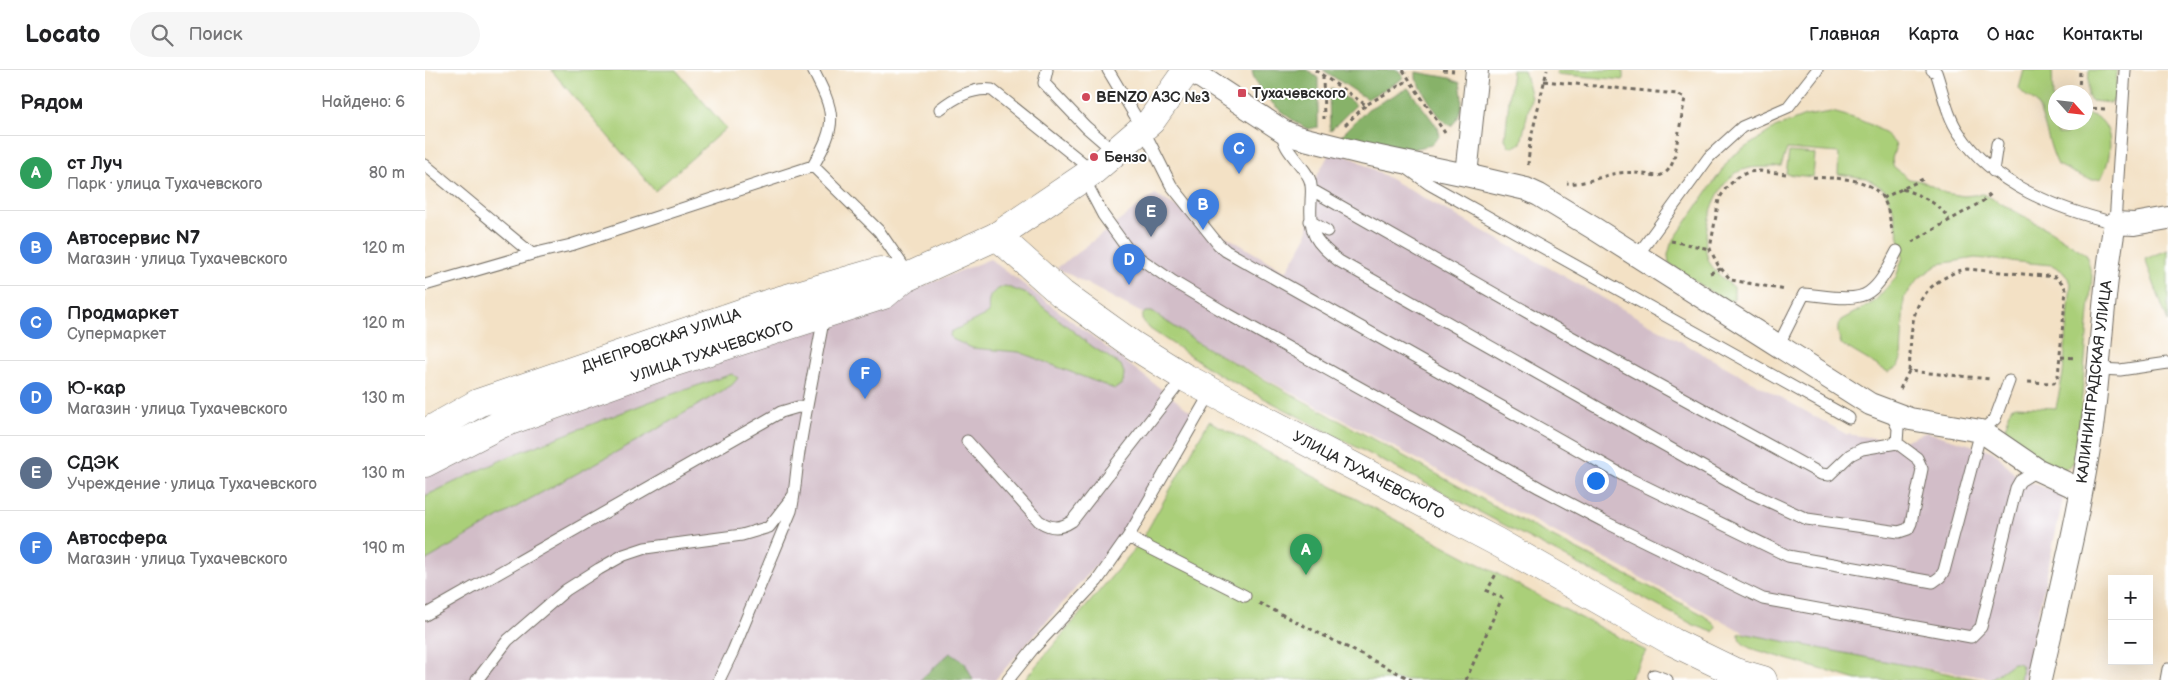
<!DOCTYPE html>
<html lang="ru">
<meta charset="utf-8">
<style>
body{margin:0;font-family:"Balsamiq Sans",sans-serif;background:#f6f6f6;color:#202124}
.controls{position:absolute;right:15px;bottom:15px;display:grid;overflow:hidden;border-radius:0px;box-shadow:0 5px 20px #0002}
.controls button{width:45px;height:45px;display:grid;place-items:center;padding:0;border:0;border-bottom:1px solid #e0e0e0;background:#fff;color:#202124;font:25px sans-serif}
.compass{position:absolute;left:1623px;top:15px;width:45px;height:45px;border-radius:50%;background:#fff;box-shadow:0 5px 20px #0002;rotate:117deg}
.you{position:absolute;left:1170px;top:410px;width:18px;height:18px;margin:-12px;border:4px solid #fff;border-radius:50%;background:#1a73e8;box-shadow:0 0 0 8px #1a73e833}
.badge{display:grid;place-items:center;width:32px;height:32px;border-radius:50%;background:#111827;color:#fff;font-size:16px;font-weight:700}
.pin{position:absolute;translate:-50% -41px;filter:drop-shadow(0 1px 2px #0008)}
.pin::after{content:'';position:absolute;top:26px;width:18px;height:15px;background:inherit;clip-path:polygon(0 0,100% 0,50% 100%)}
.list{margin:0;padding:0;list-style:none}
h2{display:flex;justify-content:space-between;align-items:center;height:65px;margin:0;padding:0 20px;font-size:21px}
h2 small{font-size:16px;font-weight:400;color:#757577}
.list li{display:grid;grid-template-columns:32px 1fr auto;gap:15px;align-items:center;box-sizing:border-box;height:75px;padding:0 20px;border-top:1px solid #e0e0e0}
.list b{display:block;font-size:19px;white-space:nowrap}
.list p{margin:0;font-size:16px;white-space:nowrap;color:#757577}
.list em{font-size:16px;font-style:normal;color:#757577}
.icon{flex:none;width:28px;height:28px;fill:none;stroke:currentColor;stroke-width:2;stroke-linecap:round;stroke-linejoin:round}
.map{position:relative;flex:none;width:1743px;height:610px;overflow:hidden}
header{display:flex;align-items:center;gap:30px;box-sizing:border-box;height:70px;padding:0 25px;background:#fff;border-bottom:1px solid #e0e0e0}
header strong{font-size:24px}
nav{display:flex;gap:28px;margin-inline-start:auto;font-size:18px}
.search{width:350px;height:45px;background:#f6f6f6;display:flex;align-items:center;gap:12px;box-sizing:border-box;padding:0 18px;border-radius:28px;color:#757577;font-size:19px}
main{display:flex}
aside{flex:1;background:#fff}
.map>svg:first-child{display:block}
.industrial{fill:#d2bdc8}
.green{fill:#aacf79;stroke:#6a7d52}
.forest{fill:#87b269;stroke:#596e4a}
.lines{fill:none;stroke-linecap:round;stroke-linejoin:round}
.lane-casing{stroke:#716b61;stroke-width:13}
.street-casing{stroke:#716b61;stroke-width:24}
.secondary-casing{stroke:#716b61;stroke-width:29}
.primary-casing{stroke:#716b61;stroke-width:29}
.path{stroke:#716b61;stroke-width:3;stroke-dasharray:4 4;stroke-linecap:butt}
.lane{stroke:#fff;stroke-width:11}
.street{stroke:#fff;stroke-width:22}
.secondary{stroke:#fff;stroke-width:28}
.primary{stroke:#fff;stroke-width:28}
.poi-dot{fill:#d1495b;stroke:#fff;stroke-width:2}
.labels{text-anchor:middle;stroke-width:4;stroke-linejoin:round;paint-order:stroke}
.poi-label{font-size:15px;font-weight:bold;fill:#2b2b2b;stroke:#fff;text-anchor:start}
.street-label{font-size:15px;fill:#2b2b2b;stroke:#fff}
</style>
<header>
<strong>Locato</strong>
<div class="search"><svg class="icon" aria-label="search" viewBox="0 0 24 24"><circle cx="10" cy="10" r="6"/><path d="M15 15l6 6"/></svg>Поиск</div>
<nav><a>Главная</a><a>Карта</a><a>О нас</a><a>Контакты</a></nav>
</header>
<main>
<aside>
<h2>Рядом<small>Найдено: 6</small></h2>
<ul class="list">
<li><span class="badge" style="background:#2e9e5b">A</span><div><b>ст Луч</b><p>Парк · улица Тухачевского</p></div><em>80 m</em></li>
<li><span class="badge" style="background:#3f7fe0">B</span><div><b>Автосервис N7</b><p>Магазин · улица Тухачевского</p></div><em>120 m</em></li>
<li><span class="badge" style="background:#3f7fe0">C</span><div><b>Продмаркет</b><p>Супермаркет</p></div><em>120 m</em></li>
<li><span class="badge" style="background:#3f7fe0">D</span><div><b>Ю-кар</b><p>Магазин · улица Тухачевского</p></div><em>130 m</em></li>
<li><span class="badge" style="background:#5c6f8a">E</span><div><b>СДЭК</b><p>Учреждение · улица Тухачевского</p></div><em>130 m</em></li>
<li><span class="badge" style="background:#3f7fe0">F</span><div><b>Автосфера</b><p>Магазин · улица Тухачевского</p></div><em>190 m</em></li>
</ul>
</aside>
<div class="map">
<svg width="1743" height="610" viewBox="0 0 1743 610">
<rect width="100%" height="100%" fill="#fff"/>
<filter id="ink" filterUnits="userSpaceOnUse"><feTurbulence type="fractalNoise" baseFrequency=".02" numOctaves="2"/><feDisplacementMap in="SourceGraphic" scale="10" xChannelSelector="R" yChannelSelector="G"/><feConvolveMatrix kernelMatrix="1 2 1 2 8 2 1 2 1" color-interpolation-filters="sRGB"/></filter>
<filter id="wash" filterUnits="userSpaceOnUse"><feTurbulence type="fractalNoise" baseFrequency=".0096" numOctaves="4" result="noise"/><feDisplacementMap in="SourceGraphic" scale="20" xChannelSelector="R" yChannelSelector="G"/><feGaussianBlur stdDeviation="1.12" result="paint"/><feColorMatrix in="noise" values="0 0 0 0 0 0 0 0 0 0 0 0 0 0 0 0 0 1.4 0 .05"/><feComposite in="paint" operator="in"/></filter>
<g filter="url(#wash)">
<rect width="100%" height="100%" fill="#f3e1c5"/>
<!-- industrial -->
<path class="industrial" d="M 908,77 L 1421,364 L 1476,372 L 1502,362 L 1570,382 L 1594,409 L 1639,424 L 1599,610 L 1579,610 L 1339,573 L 632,198 L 730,124 L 861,202 L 882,166 L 889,111 Z
M 565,189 L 769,344 L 696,467 L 570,610 L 0,610 L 0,405 L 74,366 L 475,225 Z"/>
<!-- green -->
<path class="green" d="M 126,0 L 251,0 L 301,58 L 230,121 Z
M 1087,0 L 1099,0 L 1106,28 L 1096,73 L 1088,77 L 1084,76 L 1080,69 Z
M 1133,0 L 1198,0 L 1198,10 L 1131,4 Z
M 1599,0 L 1627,0 C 1628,13 1627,57 1633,64 L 1641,64 L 1648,53 L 1660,52 L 1661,44 C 1692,47 1688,88 1676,108 C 1663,113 1645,100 1633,95 C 1624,77 1621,55 1613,36 C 1610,29 1600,28 1594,18 Z
M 1664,0 L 1692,0 L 1691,27 L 1686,33 L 1667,31 L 1663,27 L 1663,21 Z
M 1407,42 C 1430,48 1456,55 1471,75 L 1467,89 L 1468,96 L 1484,109 L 1497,111 L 1520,123 L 1539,126 L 1559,124 L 1627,162 L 1661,184 L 1667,206 L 1652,385 L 1647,394 L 1640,399 L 1625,396 L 1583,366 L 1580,359 L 1586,338 L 1591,336 L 1631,338 L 1638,304 L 1646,213 L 1639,202 L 1627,195 L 1550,188 L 1514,194 L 1494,208 L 1479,228 L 1476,289 L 1473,297 L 1463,302 L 1416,274 C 1414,266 1410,257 1416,250 L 1449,232 L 1471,207 L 1478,187 L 1468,139 L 1460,120 L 1441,108 L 1413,104 L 1414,83 L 1362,79 L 1356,96 C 1340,99 1326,94 1311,103 C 1290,116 1276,162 1282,186 C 1286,199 1298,210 1309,217 L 1309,229 L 1302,233 L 1244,193 L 1243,185 L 1246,174 L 1306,87 L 1350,58 L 1380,46 Z
M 1364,82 L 1390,84 L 1388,107 L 1361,104 Z
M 1743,180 L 1743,252 L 1720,189 Z
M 580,216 L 602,224 L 668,277 L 696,295 L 699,303 L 698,313 L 690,319 L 687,318 L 594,282 L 547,278 L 527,269 L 525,265 L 526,262 L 564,243 C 562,227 565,222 580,216 Z
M 720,242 L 727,242 L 782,278 L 1097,451 L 1275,543 L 1289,553 L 1292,558 L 1288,562 L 1269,555 L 793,304 L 725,259 L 717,250 L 717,246 Z
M 307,304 L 313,308 L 307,315 L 217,368 L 103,430 L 0,491 L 0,426 L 85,386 L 224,332 Z
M 784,351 L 1133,536 L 1221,581 L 1204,610 L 599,610 L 715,473 Z
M 1317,563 L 1556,610 L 1432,610 L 1325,578 C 1319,574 1313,572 1314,564 Z
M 1588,593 L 1592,593 L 1597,595 L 1595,610 L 1564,610 Z"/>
<!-- forest -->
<path class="forest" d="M 827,0 L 882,0 L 893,8 L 893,57 L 883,59 C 864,50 829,22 827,0 Z
M 898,0 L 973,0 L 979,8 L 942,29 Z
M 991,2 L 1025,8 L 1035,13 C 1038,28 1039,45 1026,56 C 1014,52 998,20 991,9 Z
M 907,18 L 931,35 L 905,61 L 904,21 Z
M 983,18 L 1013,58 L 1015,66 L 1006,75 L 988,79 L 913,69 L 943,39 Z
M 525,583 L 540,593 L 548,610 L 495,610 Z"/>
</g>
<g filter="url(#ink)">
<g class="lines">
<!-- lane casing -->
<g class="lane-casing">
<path id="lane" d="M 388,0 C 410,43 413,53 388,96 L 454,161 L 485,206
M 622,0 L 619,13 L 661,57 L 690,82
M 683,0 L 718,59 L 746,115 L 793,174 L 801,181 L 1203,408 L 1363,486 L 1508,512 L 1515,507 L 1519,501 L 1556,361 L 1570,349 L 1584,311
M 1507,0 L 1511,2 C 1518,22 1522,46 1534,63 C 1568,115 1633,139 1690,153 L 1700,0
M 515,39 C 529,28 548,17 567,20 L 668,101
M 858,62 C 856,79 877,93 884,108 C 888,116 886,124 886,132 C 884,164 889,171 914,191 L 1317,419 L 1382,449 L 1474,462 L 1483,459 L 1486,453 L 1497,399 L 1492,388 L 1472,373
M 0,95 L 107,184
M 979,96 L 1004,114 L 1424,348
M 1568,101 L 1572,74
M 658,107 L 678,145 L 704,181 L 749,212 L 801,243 L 1115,418 L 1178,451 L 1338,529 L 1546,567 L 1556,557 L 1591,418 L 1595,411 L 1613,400
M 887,120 L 1130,258 L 1396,404 L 1404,405 L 1425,385 L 1437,379 L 1472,373 L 1473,358 L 1466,344
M 885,151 L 902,161
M 1212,186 L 1284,87 L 1317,57 L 1363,37 L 1392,0
M 0,215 L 107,184 L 146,175 L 388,96
M 1353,276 L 1379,224 C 1396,225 1430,233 1444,222 C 1457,213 1465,194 1472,181
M 1673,299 L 1695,300 L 1743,293
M 542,371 L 614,451 C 627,459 635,459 647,451 L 759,307
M 703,467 L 820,526
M 0,545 L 356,342 L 373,337 L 381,338
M 1229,605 L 1242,610
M 52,610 L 83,570 L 141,520 L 174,499 L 199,485 L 220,478 L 317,465 L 344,457 L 368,426
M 294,610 L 308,581 L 366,441 C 371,420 371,398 375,376 C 382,333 391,290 399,246
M 583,610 L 607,580 L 672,511 L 703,467 L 786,322
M 1741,610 L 1743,599"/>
</g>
<!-- street casing -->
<g class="street-casing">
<path id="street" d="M 765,0 L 858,61 L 872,67 L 936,83 L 1041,105 L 1101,119 L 1114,125 L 1170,159 L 1445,334 L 1485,349 L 1556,361 L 1613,400 L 1656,420
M 1041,105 L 1052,0
M 1615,610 C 1633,529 1654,447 1666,365 C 1676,294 1677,223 1690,153 L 1709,154 L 1743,148"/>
</g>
<!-- secondary casing -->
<g class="secondary-casing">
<path id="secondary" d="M 572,166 L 637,224 L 708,275 L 759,307 L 1072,472 L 1248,572 L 1310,602 L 1338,610"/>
</g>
<!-- primary casing -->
<g class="primary-casing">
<path id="primary" d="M 0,363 L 53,333 L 342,234 L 455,201 L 478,209
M 0,393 L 76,354 L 238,296 L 459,225 L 478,209 L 572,166 L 668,101 L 726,51 L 762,0"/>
</g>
<!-- path -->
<path class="path" d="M 890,0 L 941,35 L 984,10
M 978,0 L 1020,63
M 1018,0 L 1029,1
M 898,6 L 899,49
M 1119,11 L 1252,24 L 1260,28 L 1249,89 C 1246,97 1243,103 1234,106 C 1221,105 1207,101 1194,103 C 1177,105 1160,115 1142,113
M 1654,22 L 1655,0
M 1660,38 L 1681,39
M 920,55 L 941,35
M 1103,95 L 1105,72 L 1122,0
M 1361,104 L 1335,101 L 1323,102 L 1313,107 L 1301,118 L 1294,129 L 1285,179 L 1293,195 L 1306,210 L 1361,220
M 1388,107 C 1410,109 1443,106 1457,127 C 1464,136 1465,153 1468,164
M 1477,119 C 1497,126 1511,131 1524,149
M 1458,128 L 1498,109
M 1246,171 L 1285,179
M 1487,172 L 1558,131 L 1568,122
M 1285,203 L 1296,199
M 1636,287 L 1651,288
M 1484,301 C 1487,266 1482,233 1514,211 C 1524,205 1531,201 1542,199 L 1631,207 L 1637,213 L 1641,220 L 1633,306 L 1629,313 L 1601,312
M 1475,319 L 1484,301 L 1565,309
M 834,533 L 987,610
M 1041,610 L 1077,528 L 1062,521 L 1072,502"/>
<!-- lane -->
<use href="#lane" class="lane"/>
<!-- street -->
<use href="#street" class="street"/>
<!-- secondary -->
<use href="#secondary" class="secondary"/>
<!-- primary -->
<use href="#primary" class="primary"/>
</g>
</g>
<!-- markers -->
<g class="poi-dot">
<rect x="812" y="18" width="10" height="10" rx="2.5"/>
<circle cx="661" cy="27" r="5"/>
<circle cx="669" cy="87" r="5"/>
</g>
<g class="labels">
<!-- poi labels -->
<g class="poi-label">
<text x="827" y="28">Тухачевского</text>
<text x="671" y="32">BENZO АЗС №3</text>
<text x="679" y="92">Бензо</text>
</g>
<!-- street labels -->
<g class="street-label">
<text transform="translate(236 270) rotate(-19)" y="5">ДНЕПРОВСКАЯ УЛИЦА</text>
<text transform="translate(287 281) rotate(-18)" y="5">УЛИЦА ТУХАЧЕВСКОГО</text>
<text transform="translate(1669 312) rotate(-83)" y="5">КАЛИНИНГРАДСКАЯ УЛИЦА</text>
<text transform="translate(944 405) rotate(28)" y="5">УЛИЦА ТУХАЧЕВСКОГО</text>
</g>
</g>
</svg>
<div class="controls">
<button>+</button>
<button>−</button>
</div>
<svg class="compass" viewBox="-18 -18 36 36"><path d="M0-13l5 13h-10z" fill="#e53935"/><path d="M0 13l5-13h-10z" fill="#757577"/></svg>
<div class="you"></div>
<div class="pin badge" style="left:881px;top:505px;background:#2e9e5b">A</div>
<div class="pin badge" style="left:778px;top:160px;background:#3f7fe0">B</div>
<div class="pin badge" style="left:814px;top:104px;background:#3f7fe0">C</div>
<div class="pin badge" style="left:704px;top:215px;background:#3f7fe0">D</div>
<div class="pin badge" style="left:726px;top:167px;background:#5c6f8a">E</div>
<div class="pin badge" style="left:440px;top:329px;background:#3f7fe0">F</div>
</div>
</main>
